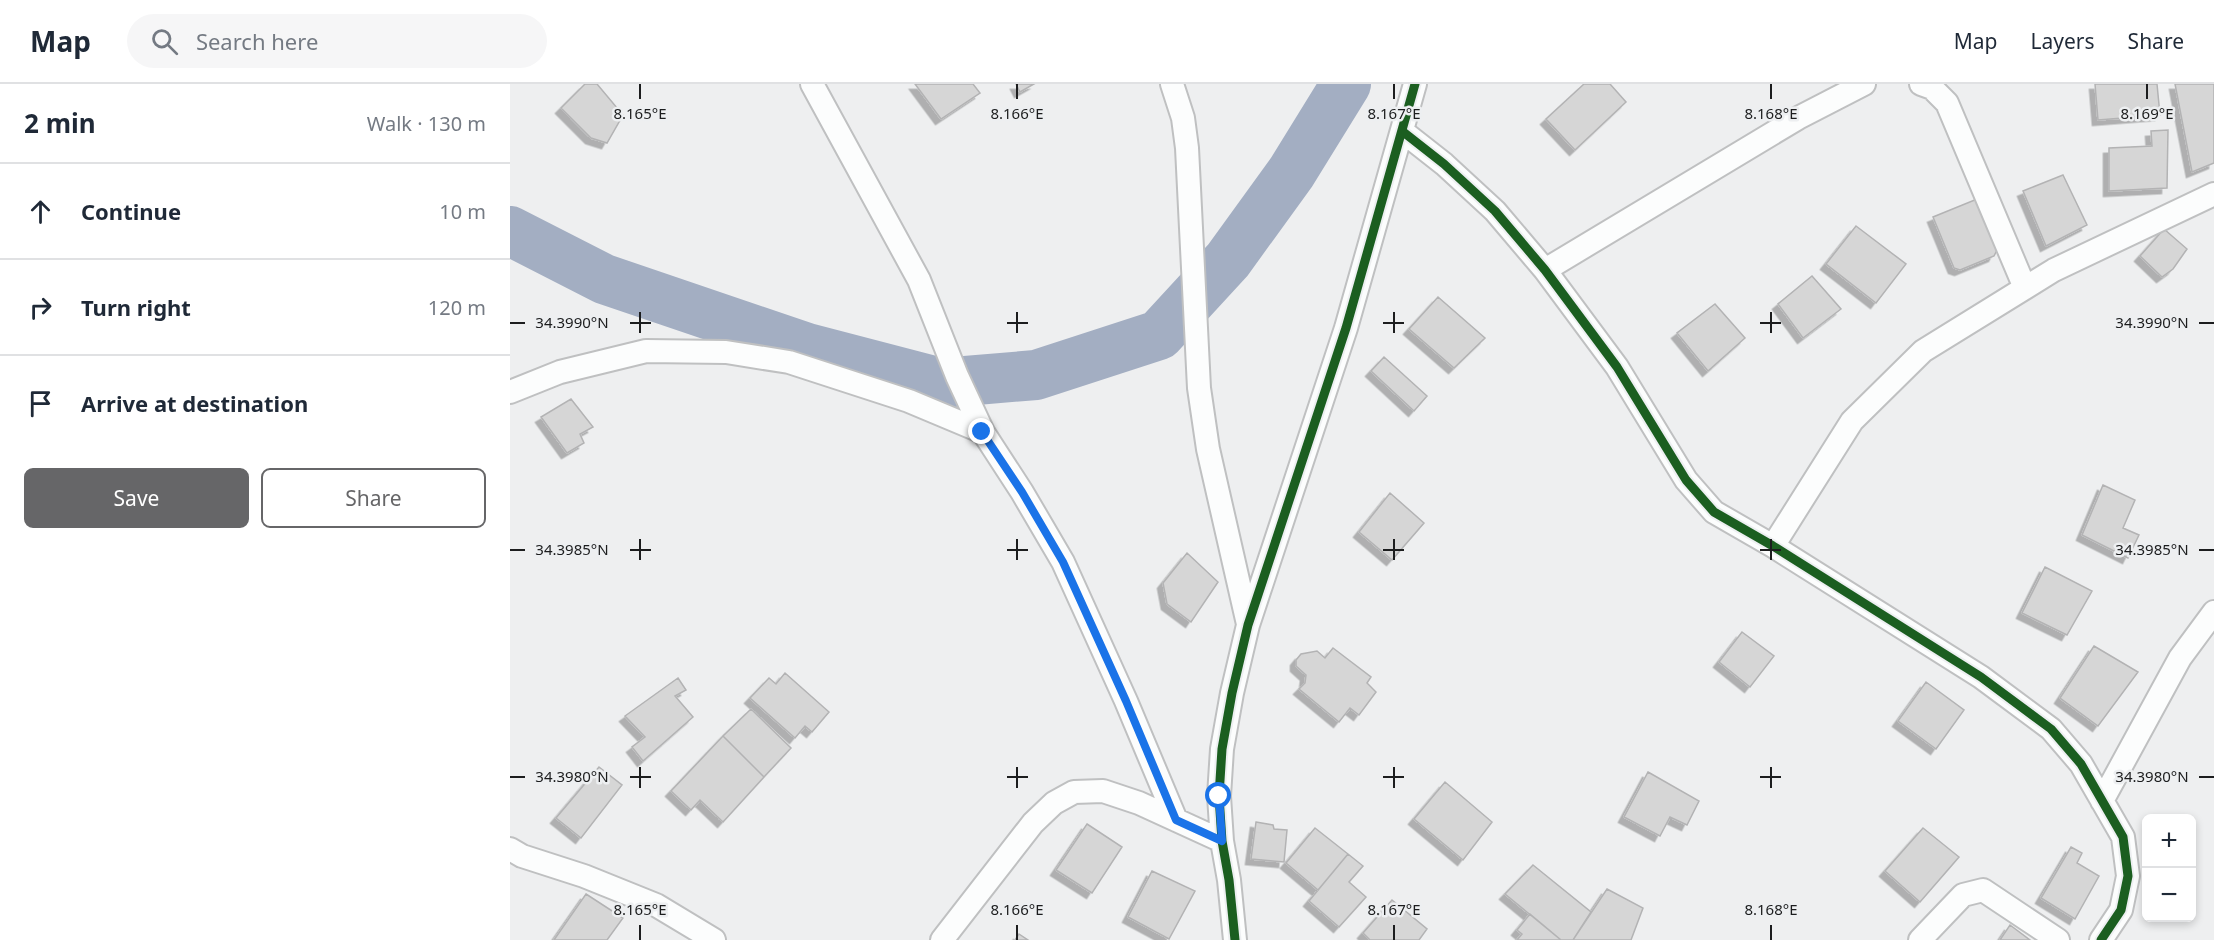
<!DOCTYPE html>
<meta charset="utf-8">
<style>
body{margin:0;font-family:"Noto Sans",sans-serif;background:#f6f6f7;color:#1f2937}
.controls{position:absolute;right:18px;bottom:18px;display:grid;overflow:hidden;border-radius:9px;box-shadow:0 3px 9px #0003}
.controls button{width:54px;height:54px;display:grid;place-items:center;padding:0;border:0;border-bottom:2px solid #e0e1e3;background:#fff;color:#1f2937;font:30px sans-serif}
.stop{position:absolute;width:18px;height:18px;margin:-14px;border:4px solid #1a73e8;border-radius:50%;background:#fff}
.stop.end{background:#1a73e8;border-color:#fff;box-shadow:0 2px 6px #0008}
.list{margin:0;padding:0;list-style:none}
h2{display:flex;justify-content:space-between;align-items:center;height:78px;margin:0;padding:0 24px;font-size:26px}
h2 small{font-size:20px;font-weight:400;color:#747a83}
.list li{display:grid;grid-template-columns:39px 1fr auto;gap:18px;align-items:center;box-sizing:border-box;height:96px;padding:0 24px;border-top:2px solid #e0e1e3}
.list b{display:block;font-size:22px;white-space:nowrap}
.list em{font-size:20px;font-style:normal;color:#747a83}
.actions{display:flex;gap:12px;padding:18px 24px}
.actions a{flex:1;padding:14px 0;border:2px solid #666668;border-radius:9px;text-align:center;font-size:21px;color:#666668}
.actions .main{background:#666668;color:#fff}
.icon{flex:none;width:33px;height:33px;fill:none;stroke:currentColor;stroke-width:2;stroke-linecap:round;stroke-linejoin:round}
.map{position:relative;flex:none;width:1704px;height:856px;overflow:hidden}
header{display:flex;align-items:center;gap:36px;box-sizing:border-box;height:84px;padding:0 30px;background:#fff;border-bottom:2px solid #e0e1e3}
header strong{font-size:28px}
nav{display:flex;gap:33px;margin-inline-start:auto;font-size:21px}
.search{width:420px;height:54px;background:#f6f6f7;display:flex;align-items:center;gap:15px;box-sizing:border-box;padding:0 21px;border-radius:33px;color:#747a83;font-size:22px}
main{display:flex}
aside{flex:1;background:#fff}
.map>svg:first-child{display:block}
.lines{fill:none;stroke-linecap:round;stroke-linejoin:round}
.river{stroke:#a3aec2;stroke-width:50}
.building{fill:#d6d6d6;stroke:#b3b3b4;stroke-width:1.5;filter:url(#shadow)}
.street-casing{stroke:#bfc0c1;stroke-width:26}
.street{stroke:#fcfdfd;stroke-width:22}
.cycleway-casing{stroke:#edeff1;stroke-width:13}
.cycleway{stroke:#1b5e20;stroke-width:9}
.route{stroke:#1a73e8;stroke-width:8}
.ticks{fill:none;stroke:#1c1d1e;stroke-width:2}
.ticks-label{font-size:15px;text-anchor:middle;fill:#1c1d1e;stroke:#edeff1;stroke-width:5;stroke-linejoin:round;paint-order:stroke}
</style>
<header>
<strong>Map</strong>
<div class="search"><svg class="icon" aria-label="search" viewBox="0 0 24 24"><circle cx="10" cy="10" r="6"/><path d="M15 15l6 6"/></svg>Search here</div>
<nav><a>Map</a><a>Layers</a><a>Share</a></nav>
</header>
<main>
<aside>
<h2>2 min<small>Walk · 130 m</small></h2>
<ul class="list">
<li><svg class="icon" aria-label="ahead" viewBox="0 0 24 24"><path d="M12 20V5M6 11l6-6 6 6"/></svg><div><b>Continue</b></div><em>10 m</em></li>
<li><svg class="icon" aria-label="right" viewBox="0 0 24 24"><path d="M7 20v-9h11M14 6l5 5-5 5"/></svg><div><b>Turn right</b></div><em>120 m</em></li>
<li><svg class="icon" aria-label="arrive" viewBox="0 0 24 24"><path d="M6 21V4h12l-3 4 3 4H6"/></svg><div><b>Arrive at destination</b></div></li>
</ul>
<div class="actions"><a class="main">Save</a><a>Share</a></div>
</aside>
<div class="map">
<svg width="1704" height="856" viewBox="0 0 1704 856">
<defs>
<filter id="shadow"><feDropShadow dx="-5.5" dy="5.5" stdDeviation="0" flood-color="#0004"/></filter>
</defs>
<rect width="100%" height="100%" fill="#eeeff0"/>
<g class="lines">
<!-- river -->
<path class="river" d="M 0,147 L 94,195 L 297,264 L 431,299 L 526,291 L 649,251 L 718,176 L 781,89 L 836,0"/>
</g>
<!-- building -->
<path class="building" d="M 75,0 L 87,0 L 113,31 L 97,59 L 81,54 L 51,24 Z
M 405,0 L 463,0 L 470,9 L 431,35 Z
M 506,0 L 524,0 L 510,8 Z
M 1074,0 L 1100,0 L 1116,18 L 1065,66 L 1036,35 Z
M 1585,0 L 1647,0 L 1650,31 L 1588,36 Z
M 1665,0 L 1704,0 L 1704,79 L 1682,88 Z
M 1658,46 L 1657,104 L 1599,107 L 1599,64 L 1642,62 L 1641,47 Z
M 1553,91 L 1577,141 L 1536,162 L 1513,107 Z
M 1472,113 L 1488,164 L 1484,172 L 1450,186 L 1444,184 L 1423,133 Z
M 1346,142 L 1396,180 L 1366,219 L 1316,180 Z
M 1654,145 L 1677,165 L 1663,185 L 1652,193 L 1630,172 Z
M 1302,192 L 1331,225 L 1293,254 L 1268,220 Z
M 928,213 L 975,254 L 944,284 L 899,245 Z
M 1205,220 L 1235,254 L 1198,287 L 1167,249 Z
M 874,273 L 917,312 L 904,327 L 861,287 Z
M 61,315 L 83,343 L 70,350 L 74,359 L 57,369 L 31,333 Z
M 1593,401 L 1625,416 L 1613,444 L 1629,451 L 1618,474 L 1572,451 Z
M 880,409 L 914,439 L 882,476 L 849,448 Z
M 677,469 L 708,498 L 681,538 L 657,520 L 653,499 Z
M 1535,483 L 1582,507 L 1557,551 L 1512,529 Z
M 1232,548 L 1264,572 L 1240,603 L 1209,578 Z
M 1584,562 L 1628,588 L 1588,642 L 1550,614 Z
M 823,564 L 861,593 L 857,599 L 866,608 L 849,631 L 840,624 L 829,638 L 789,605 L 795,599 L 796,591 L 786,582 L 786,576 L 791,570 L 807,567 L 815,574 Z
M 275,589 L 319,628 L 302,648 L 295,642 L 285,654 L 240,614 L 259,594 L 266,600 Z
M 168,594 L 176,606 L 165,612 L 183,633 L 133,677 L 122,663 L 135,653 L 115,632 Z
M 1416,598 L 1454,626 L 1426,665 L 1388,637 Z
M 241,625 L 281,664 L 254,693 L 213,652 Z
M 213,652 L 254,693 L 213,738 L 190,716 L 181,726 L 161,707 Z
M 89,683 L 112,701 L 71,754 L 46,734 Z
M 1138,688 L 1189,717 L 1177,741 L 1160,733 L 1150,752 L 1114,733 Z
M 935,698 L 982,738 L 953,776 L 904,735 Z
M 746,738 L 763,741 L 764,745 L 777,746 L 774,778 L 741,775 Z
M 577,740 L 612,763 L 582,809 L 546,786 Z
M 805,744 L 838,770 L 808,806 L 776,779 Z
M 1413,744 L 1449,773 L 1410,818 L 1375,787 Z
M 1561,763 L 1572,769 L 1567,779 L 1589,792 L 1565,835 L 1531,814 Z
M 838,770 L 853,782 L 839,798 L 856,813 L 829,843 L 799,817 Z
M 1023,781 L 1081,828 L 1063,856 L 1051,856 L 995,810 Z
M 642,787 L 685,807 L 659,855 L 618,833 Z
M 1097,805 L 1133,824 L 1121,856 L 1063,856 Z
M 76,810 L 113,834 L 97,856 L 44,856 Z
M 882,816 L 917,845 L 909,856 L 860,856 L 853,849 Z
M 1020,830 L 1051,856 L 1007,856 L 1012,850 L 1007,846 Z
M 1500,841 L 1520,856 L 1490,856 Z
M 509,850 L 518,856 L 505,856 Z"/>
<g class="lines">
<!-- street casing -->
<g class="street-casing">
<path id="street" d="M 302,0 L 409,196 L 447,292 L 473,348 L 512,408 L 553,478 L 616,617 L 666,736
M 662,0 L 673,34 L 677,64 L 689,304 L 698,365 L 738,540
M 1411,0 L 1422,4 L 1437,19 L 1515,204
M 892,47 L 934,80 L 985,127 L 1035,186 L 1107,283 L 1176,396 L 1204,428 L 1263,462 L 1471,593 L 1541,645 L 1571,680 L 1613,753 L 1618,792 L 1611,826 L 1591,856
M 1035,186 L 1288,34 L 1354,0
M 0,308 L 50,288 L 136,267 L 216,268 L 279,278 L 399,317 L 473,348
M 1263,462 L 1342,337 L 1413,267 L 1544,186 L 1704,110
M 1592,717 L 1670,574 L 1704,528
M 0,765 L 12,772 L 74,792 L 146,821 L 204,856
M 432,856 L 523,739 L 544,719 L 564,708 L 593,707 L 629,719 L 712,757
M 725,856 L 719,796 L 712,757 L 709,712 L 712,665 L 722,609 L 738,541 L 836,244 L 905,0
M 1410,856 L 1453,811 L 1473,806 L 1548,856"/>
</g>
<!-- street -->
<use href="#street" class="street"/>
<!-- cycleway casing -->
<g class="cycleway-casing">
<path id="cycleway" d="M 892,47 L 934,80 L 985,127 L 1035,186 L 1107,283 L 1176,396 L 1204,428 L 1263,462 L 1471,593 L 1541,645 L 1571,680 L 1613,753 L 1618,792 L 1611,826 L 1591,856
M 725,856 L 719,796 L 712,757 L 709,712 L 712,665 L 722,609 L 738,541 L 836,244 L 905,0"/>
</g>
<!-- cycleway -->
<use href="#cycleway" class="cycleway"/>
</g>
<g class="lines">
<!-- route -->
<path class="route" d="M 472,348 L 512,408 L 553,478 L 616,617 L 666,736 L 712,757 L 709,712"/>
</g>
<!-- ticks -->
<path class="ticks" d="M 130,0 L 130,15M 507,0 L 507,15M 884,0 L 884,15M 1261,0 L 1261,15M 1637,0 L 1637,15M 130,228 L 130,249M 507,228 L 507,249M 884,228 L 884,249M 1261,228 L 1261,249M 0,239 L 15,239M 120,239 L 141,239M 497,239 L 518,239M 873,239 L 894,239M 1250,239 L 1271,239M 1689,239 L 1704,239M 130,455 L 130,476M 507,455 L 507,476M 884,455 L 884,476M 1261,455 L 1261,476M 0,466 L 15,466M 120,466 L 141,466M 497,466 L 518,466M 873,466 L 894,466M 1250,466 L 1271,466M 1689,466 L 1704,466M 130,683 L 130,704M 507,683 L 507,704M 884,683 L 884,704M 1261,683 L 1261,704M 0,693 L 15,693M 120,693 L 141,693M 497,693 L 518,693M 873,693 L 894,693M 1250,693 L 1271,693M 1689,693 L 1704,693M 130,841 L 130,856M 507,841 L 507,856M 884,841 L 884,856M 1261,841 L 1261,856"/>
<g class="ticks-label">
<text x="130" y="35">8.165°E</text>
<text x="507" y="35">8.166°E</text>
<text x="884" y="35">8.167°E</text>
<text x="1261" y="35">8.168°E</text>
<text x="1637" y="35">8.169°E</text>
<text x="62" y="244">34.3990°N</text>
<text x="1642" y="244">34.3990°N</text>
<text x="62" y="471">34.3985°N</text>
<text x="1642" y="471">34.3985°N</text>
<text x="62" y="698">34.3980°N</text>
<text x="1642" y="698">34.3980°N</text>
<text x="130" y="831">8.165°E</text>
<text x="507" y="831">8.166°E</text>
<text x="884" y="831">8.167°E</text>
<text x="1261" y="831">8.168°E</text>
</g>
</svg>
<div class="controls">
<button>+</button>
<button>−</button>
</div>
<div class="stop" style="left:709px;top:712px"></div>
<div class="stop end" style="left:472px;top:348px"></div>
</div>
</main>
